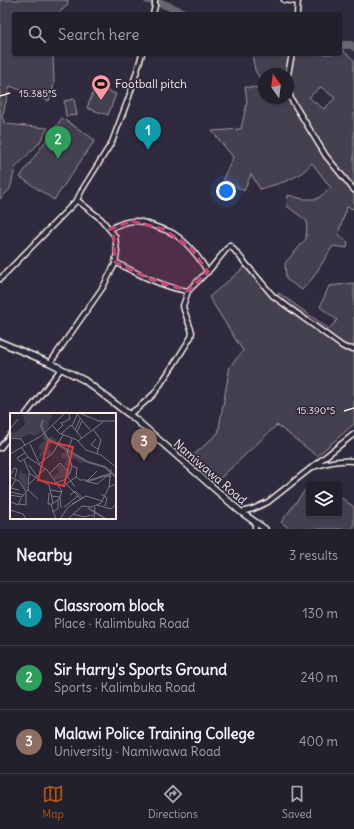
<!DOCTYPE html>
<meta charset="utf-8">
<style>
body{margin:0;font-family:Delius,sans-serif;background:#2b2836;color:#f1f3f6}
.controls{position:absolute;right:12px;bottom:12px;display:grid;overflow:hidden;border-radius:4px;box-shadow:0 1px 3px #0004}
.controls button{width:36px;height:36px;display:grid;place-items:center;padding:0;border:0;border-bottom:1px solid #403e4a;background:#23202e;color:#f1f3f6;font:20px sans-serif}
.compass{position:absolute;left:258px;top:68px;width:36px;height:36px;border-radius:50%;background:#23202e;box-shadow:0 1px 3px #0004;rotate:346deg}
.you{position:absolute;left:226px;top:191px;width:14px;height:14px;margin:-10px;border:3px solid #fff;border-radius:50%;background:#1a73e8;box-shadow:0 0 0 6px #1a73e833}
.badge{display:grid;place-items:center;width:26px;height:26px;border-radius:50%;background:#b45309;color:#fff;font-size:13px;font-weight:700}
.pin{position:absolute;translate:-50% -33px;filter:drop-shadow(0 1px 2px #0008)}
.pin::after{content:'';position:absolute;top:21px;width:14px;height:12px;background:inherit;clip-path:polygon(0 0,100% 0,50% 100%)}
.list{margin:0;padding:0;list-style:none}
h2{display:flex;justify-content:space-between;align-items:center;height:52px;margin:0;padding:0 16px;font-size:17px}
h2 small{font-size:13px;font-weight:400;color:#a3a3aa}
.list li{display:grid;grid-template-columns:26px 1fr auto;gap:12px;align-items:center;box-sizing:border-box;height:64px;padding:0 16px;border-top:1px solid #403e4a}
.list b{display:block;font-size:15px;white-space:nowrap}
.list p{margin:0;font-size:13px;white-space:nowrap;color:#a3a3aa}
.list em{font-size:13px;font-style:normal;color:#a3a3aa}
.icon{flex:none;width:22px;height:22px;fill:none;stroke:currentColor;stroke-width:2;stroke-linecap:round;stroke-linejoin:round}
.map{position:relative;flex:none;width:354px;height:529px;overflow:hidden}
.search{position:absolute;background:#23202e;box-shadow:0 1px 3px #0004;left:12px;right:12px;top:12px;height:44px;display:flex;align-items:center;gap:10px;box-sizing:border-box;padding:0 14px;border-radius:4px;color:#a3a3aa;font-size:15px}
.sheet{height:244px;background:#23202e}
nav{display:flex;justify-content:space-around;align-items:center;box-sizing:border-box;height:56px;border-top:1px solid #403e4a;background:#23202e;font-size:11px;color:#a3a3aa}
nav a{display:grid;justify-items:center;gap:2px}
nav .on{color:#b45309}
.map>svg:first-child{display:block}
.green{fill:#454050;stroke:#9c989c;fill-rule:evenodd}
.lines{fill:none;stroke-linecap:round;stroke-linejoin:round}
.river{stroke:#6a6670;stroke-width:8}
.minor-casing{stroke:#f4f1e8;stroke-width:7}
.tertiary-casing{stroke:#f4f1e8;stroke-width:8}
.minor{stroke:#2f2a3d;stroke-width:4}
.tertiary{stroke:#2f2a3d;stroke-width:5}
.marked{fill:#cc4377;fill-opacity:0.2;stroke:#cc4377;stroke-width:3;stroke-dasharray:8 5;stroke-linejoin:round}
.ticks{fill:none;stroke:#f4f1e8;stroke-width:1.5}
.labels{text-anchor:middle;stroke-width:3.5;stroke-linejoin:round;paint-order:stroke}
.poi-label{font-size:12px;fill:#f4f1e8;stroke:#2f2a3d;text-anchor:start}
.street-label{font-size:12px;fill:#f4f1e8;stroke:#2f2a3d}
.inset-river{fill:none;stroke:#6a6670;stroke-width:2}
.inset-road{fill:none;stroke:#7e7a81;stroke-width:1}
.view{fill:#d93c3b;fill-opacity:0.15;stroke:#d93c3b;stroke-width:2}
.inset-edge{fill:none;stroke:#f4f1e8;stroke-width:2}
.ticks-label{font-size:10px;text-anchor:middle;fill:#f4f1e8;stroke:#2f2a3d;stroke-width:3.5;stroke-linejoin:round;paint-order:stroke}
</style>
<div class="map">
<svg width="354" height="529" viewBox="0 0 354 529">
<rect width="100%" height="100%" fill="#2f2a3d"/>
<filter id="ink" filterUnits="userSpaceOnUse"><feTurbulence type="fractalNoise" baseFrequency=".025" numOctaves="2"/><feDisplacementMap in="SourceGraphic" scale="8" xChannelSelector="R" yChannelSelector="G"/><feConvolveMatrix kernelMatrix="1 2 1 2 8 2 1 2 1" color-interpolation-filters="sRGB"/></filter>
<g filter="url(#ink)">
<!-- green -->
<path class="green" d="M 0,0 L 68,0 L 67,6 L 57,14 L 14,14 L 14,54 L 53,54 L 54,85 L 49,101 L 10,86 L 2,117 L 5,124 L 48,128 L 39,143 L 15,168 L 10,189 L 0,199 Z
M 340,48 L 354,60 L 354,209 L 347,207 L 338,234 L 348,242 L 347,248 L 333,246 L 312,279 L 302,290 L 286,279 L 285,263 L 306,239 L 307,221 L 287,206 L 288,195 L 303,199 L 317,199 L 331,188 L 312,163 C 298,180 280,183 260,189 L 251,174 L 244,191 L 223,179 L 233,157 L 212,131 L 241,129 L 247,101 L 245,87 L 264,88 L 264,98 L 288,98 L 288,74 L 264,74 L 264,81 L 260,79 L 255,70 L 252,55 L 247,54 L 340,54 ZM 321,87 L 335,98 L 324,109 L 313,101 L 309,97 Z
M 95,87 L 116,94 L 108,115 L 87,108 Z
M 74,99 L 77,115 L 66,116 L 64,101 Z
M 62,118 L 95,140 L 54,200 L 20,177 Z
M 247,265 L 276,300 L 279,293 L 329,329 L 337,320 L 320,307 L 329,286 L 354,283 L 354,424 L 317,456 L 277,425 L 212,486 L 185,463 L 218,433 L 230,366 L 243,351 L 209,297 Z
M 309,485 L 309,514 L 339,514 L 339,496 L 354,507 L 354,529 L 290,529 L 281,522 Z"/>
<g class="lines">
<!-- river -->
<path class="river" d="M 148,0 L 163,4 L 187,14
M 340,45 L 351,45 L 354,47"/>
<!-- minor casing -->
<g class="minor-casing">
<path id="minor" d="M 284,0 L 298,2
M 153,14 L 155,6 L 155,0
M 297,14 L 298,0
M 288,74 L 292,54
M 288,88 L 291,99 L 326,156 L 354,190
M 110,229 C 119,224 132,219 142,222 C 147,223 150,225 154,226 C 161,229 168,230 174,234 C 187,242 200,259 208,272
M 115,262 C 136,273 164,288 188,291
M 0,279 L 44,234 L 77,200 L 82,190 L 112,142 L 129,97 L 142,54
M 50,363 L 103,287 L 115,264 L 117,252 L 115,236 L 101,219 L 77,200
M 26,414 L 61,369
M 129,414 L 138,408 L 154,394 L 176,361 L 191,337 L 192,332 L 184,310 L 183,306 L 188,291 L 211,268 L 230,245 L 273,296 L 342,346 L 346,348 L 354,349
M 0,448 L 11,434
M 313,467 C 330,462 337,460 354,461
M 241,512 L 253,509 L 268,502 L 354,434
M 255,522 L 255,529"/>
</g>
<!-- tertiary casing -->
<g class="tertiary-casing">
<path id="tertiary" d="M 0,342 L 50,363 L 84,380 L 135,419 L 241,512 L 265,529"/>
</g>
<!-- minor -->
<use href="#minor" class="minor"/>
<!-- tertiary -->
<use href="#tertiary" class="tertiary"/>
</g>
</g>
<!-- marked area -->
<path class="marked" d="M 132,221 L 163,229 L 190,247 L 208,272 L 188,291 L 149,279 L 115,262 L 113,233 L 110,229 Z"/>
<!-- ticks -->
<path class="ticks" d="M 0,96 L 10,93M 344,411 L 354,408"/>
<!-- icons -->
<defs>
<g id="stadium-pin" transform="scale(1)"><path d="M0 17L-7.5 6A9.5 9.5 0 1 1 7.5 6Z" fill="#ff9aa2" stroke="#2f2a3d"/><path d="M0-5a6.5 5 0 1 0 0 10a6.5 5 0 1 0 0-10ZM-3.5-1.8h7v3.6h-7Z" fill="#111"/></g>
</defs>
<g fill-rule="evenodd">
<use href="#stadium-pin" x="101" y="84"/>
</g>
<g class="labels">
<!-- poi labels -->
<g class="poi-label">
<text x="115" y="88">Football pitch</text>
</g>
<!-- street labels -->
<g class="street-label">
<text transform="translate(210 472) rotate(41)" y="4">Namiwawa Road</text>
</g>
</g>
<!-- overview -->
<g transform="translate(10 413)">
<rect width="106" height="106" fill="#2f2a3d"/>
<path d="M 13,0 L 32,0 L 32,4 L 33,0 L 40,0 L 42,3 L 39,8 L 38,15 L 25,23 L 19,21 L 11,25 L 0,24 L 0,19 L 4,20 L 15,12 ZM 35,21 L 39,25 L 41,23 L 47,27 L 41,30 L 39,36 L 36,37 L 41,37 L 42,40 L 38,44 L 36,40 L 28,46 L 32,36 L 29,36 L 29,32 L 35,28 L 32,24 ZM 55,35 L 76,49 L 69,50 L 67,46 L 62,46 L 61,48 L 62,53 L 58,64 L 44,67 L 43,65 L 49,58 L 47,54 L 51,52 L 56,58 L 56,55 L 61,55 L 59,50 L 54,55 L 54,52 L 57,46 L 51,45 L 51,41 L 55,39 ZM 11,56 L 12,61 L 15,60 L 18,65 L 16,79 L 8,64 Z" fill="#454050"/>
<path class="inset-river" d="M 33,7 L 31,13 L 37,25 L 78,49 L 95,54 L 106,64M 78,68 L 100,61M 78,95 L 96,106"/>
<path class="inset-road" d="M 66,0 L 80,17M 69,0 L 89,8 L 106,8M 52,10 L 60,6 L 59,0M 43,13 L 49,20 L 67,27 L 76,37 L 91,42 L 106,54M 62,13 L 67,2M 0,16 L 8,6M 83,16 L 91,27 L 87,40M 65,17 L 70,6M 47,18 L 53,12 L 50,9M 67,19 L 72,8M 51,21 L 61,12 L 72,25M 0,25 L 11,26 L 15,32M 86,26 L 81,32 L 88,36M 68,28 L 93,9M 20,31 L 29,50M 11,34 L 19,45 L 37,57 L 52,78 L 49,86 L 41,92 L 46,106M 15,40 L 7,45 L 10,49 L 18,44M 0,41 L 31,23 L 55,0M 14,47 L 20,61 L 39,72 L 43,90M 29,51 L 43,40 L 53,22M 19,52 L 27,63M 62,53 L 67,55 L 66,64M 39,61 L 50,50 L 60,61M 0,64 L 9,68 L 16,79M 0,64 L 4,55 L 7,56 L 5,65M 58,64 L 65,74M 6,66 L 1,75 L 9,77M 75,68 L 87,71 L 97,63 L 101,64M 77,68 L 87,58M 46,70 L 56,66 L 60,60 L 62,53 L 57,39 L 62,26M 19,71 L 35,56M 99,74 L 101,56M 18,77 L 28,86M 40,77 L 52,79M 0,79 L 14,82M 39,80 L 38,91 L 42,91M 91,81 L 97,85 L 95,93M 0,82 L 12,84 L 18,77 L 19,60M 60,82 L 65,78 L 73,85M 42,83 L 50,84 L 51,95M 1,89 L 8,92 L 11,85M 9,91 L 16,92 L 16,80M 62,91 L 71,86 L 56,71 L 66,64 L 70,67 L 77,67M 87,92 L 101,96 L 106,91M 54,94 L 68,83M 0,97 L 13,101 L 16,106M 42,99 L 48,96 L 48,87M 63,101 L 73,104 L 83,102M 50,106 L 58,94 L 76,83 L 92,88M 58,106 L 72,93 L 82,94 L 91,90 L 99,74 L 106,71M 84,106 L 85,94"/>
<path class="view" d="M 38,28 L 63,34 L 54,73 L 28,67 Z"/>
<rect width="106" height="106" class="inset-edge"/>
</g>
<g class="ticks-label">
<text x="38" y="97">15.385°S</text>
<text x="316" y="414">15.390°S</text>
</g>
</svg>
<div class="controls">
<button><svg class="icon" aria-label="layers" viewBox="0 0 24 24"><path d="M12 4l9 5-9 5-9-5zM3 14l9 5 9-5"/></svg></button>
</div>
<svg class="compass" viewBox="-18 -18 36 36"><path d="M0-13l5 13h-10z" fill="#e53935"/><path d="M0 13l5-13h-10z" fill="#a3a3aa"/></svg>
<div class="you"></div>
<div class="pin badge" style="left:148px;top:150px;background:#0f9aa8">1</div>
<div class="pin badge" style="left:58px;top:159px;background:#2e9e5b">2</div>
<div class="pin badge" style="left:144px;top:461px;background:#8d6e63">3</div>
<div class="search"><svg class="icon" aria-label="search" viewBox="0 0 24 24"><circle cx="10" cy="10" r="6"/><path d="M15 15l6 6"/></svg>Search here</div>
</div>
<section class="sheet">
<h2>Nearby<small>3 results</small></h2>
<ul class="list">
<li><span class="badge" style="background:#0f9aa8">1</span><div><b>Classroom block</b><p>Place · Kalimbuka Road</p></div><em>130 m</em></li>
<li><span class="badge" style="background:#2e9e5b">2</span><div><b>Sir Harry's Sports Ground</b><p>Sports · Kalimbuka Road</p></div><em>240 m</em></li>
<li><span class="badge" style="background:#8d6e63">3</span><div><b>Malawi Police Training College</b><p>University · Namiwawa Road</p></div><em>400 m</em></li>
</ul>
</section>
<nav>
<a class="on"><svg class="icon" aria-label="map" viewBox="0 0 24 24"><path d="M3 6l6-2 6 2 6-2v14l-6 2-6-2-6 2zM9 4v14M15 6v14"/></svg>Map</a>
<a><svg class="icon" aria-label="directions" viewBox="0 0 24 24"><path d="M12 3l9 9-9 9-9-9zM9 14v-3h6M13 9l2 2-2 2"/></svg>Directions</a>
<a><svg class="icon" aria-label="saved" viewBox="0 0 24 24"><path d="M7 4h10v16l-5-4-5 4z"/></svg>Saved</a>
</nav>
